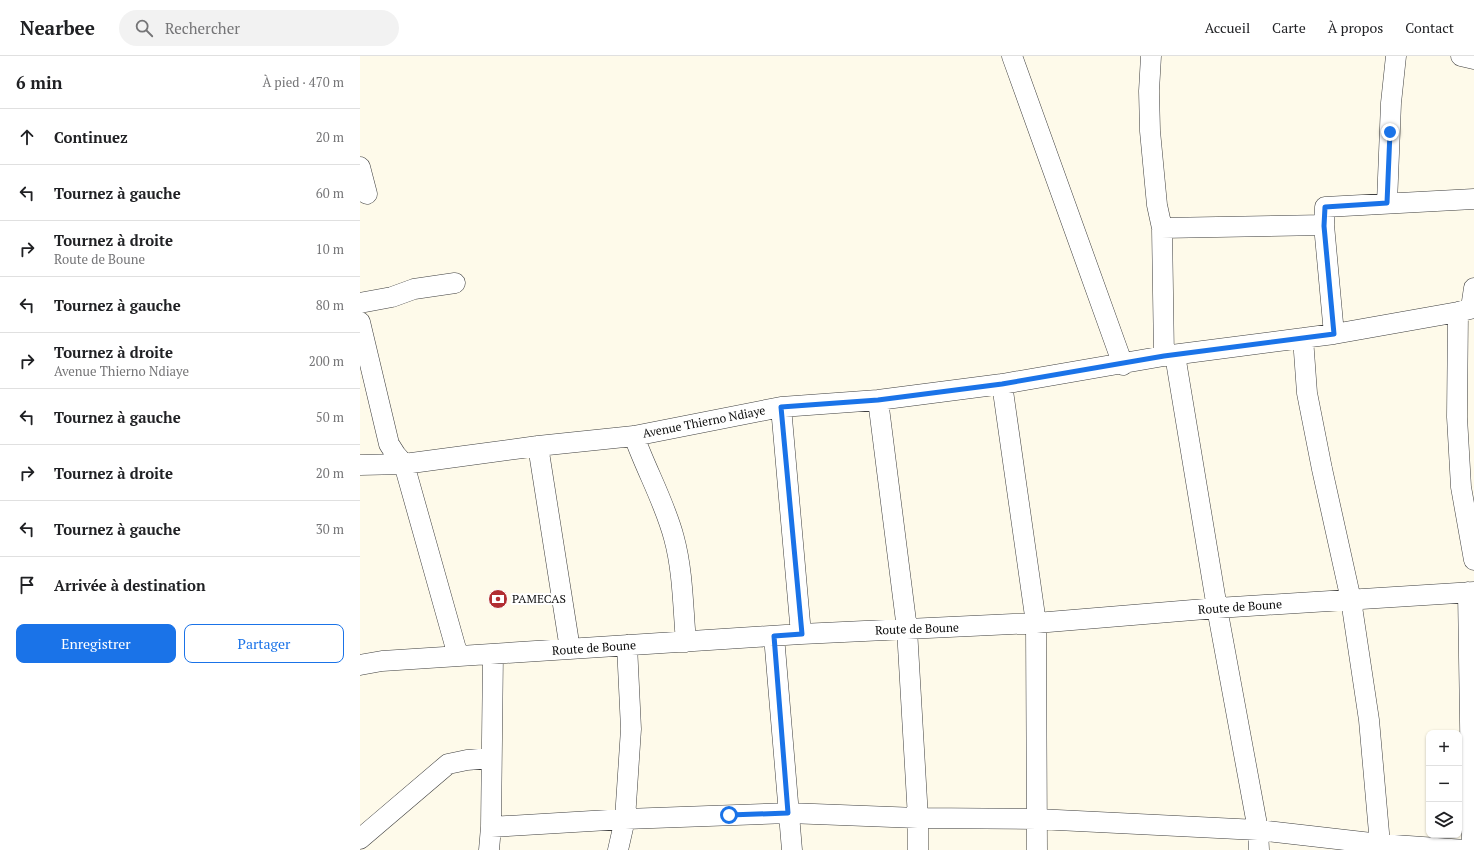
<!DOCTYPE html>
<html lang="fr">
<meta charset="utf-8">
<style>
body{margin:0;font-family:"PT Serif",serif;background:#f2f2f2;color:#202124}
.controls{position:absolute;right:12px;bottom:12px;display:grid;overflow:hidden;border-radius:8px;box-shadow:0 1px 3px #0004}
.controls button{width:36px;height:36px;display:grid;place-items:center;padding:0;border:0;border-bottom:1px solid #e0e0e0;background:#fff;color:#202124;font:20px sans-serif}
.stop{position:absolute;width:12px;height:12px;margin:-9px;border:3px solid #1a73e8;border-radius:50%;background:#fff}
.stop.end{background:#1a73e8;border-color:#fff;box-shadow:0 1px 4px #0008}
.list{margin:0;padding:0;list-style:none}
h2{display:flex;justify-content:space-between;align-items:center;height:52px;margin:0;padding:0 16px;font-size:17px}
h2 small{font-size:13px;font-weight:400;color:#757577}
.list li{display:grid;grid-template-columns:26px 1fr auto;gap:12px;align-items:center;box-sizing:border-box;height:56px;padding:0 16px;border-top:1px solid #e0e0e0}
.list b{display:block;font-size:15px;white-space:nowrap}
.list p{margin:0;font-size:13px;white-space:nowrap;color:#757577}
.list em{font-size:13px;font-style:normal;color:#757577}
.actions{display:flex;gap:8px;padding:12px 16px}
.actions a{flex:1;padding:9px 0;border:1px solid #1a73e8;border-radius:8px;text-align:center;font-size:14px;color:#1a73e8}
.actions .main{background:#1a73e8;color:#fff}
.icon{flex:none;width:22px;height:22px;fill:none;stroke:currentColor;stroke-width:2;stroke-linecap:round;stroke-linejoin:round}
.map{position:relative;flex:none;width:1114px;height:794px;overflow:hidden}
header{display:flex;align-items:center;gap:24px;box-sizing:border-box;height:56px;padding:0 20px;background:#fff;border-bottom:1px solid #e0e0e0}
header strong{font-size:19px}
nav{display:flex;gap:22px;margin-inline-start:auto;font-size:14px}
.search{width:280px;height:36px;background:#f2f2f2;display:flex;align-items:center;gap:10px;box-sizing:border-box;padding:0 14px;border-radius:22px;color:#757577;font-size:15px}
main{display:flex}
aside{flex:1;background:#fff}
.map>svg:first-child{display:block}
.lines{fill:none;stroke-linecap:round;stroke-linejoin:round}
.minor-casing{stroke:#3e3e3e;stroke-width:21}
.minor{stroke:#fff;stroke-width:20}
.route{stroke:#1a73e8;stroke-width:5}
.labels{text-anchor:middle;stroke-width:4;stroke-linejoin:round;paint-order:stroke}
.street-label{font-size:12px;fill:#0b0b0b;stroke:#fff}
.poi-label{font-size:12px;fill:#0b0b0b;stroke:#fff;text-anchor:start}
</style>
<header>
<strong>Nearbee</strong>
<div class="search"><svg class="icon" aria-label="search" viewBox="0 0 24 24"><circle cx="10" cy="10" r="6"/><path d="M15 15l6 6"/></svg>Rechercher</div>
<nav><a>Accueil</a><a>Carte</a><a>À propos</a><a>Contact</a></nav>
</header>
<main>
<aside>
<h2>6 min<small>À pied · 470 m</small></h2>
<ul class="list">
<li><svg class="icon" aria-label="ahead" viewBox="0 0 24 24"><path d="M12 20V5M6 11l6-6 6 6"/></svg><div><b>Continuez</b></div><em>20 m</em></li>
<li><svg class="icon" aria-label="left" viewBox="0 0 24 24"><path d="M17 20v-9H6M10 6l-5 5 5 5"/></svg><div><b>Tournez à gauche</b></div><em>60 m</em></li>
<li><svg class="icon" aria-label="right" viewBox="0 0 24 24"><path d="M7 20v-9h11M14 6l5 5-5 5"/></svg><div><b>Tournez à droite</b><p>Route de Boune</p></div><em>10 m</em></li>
<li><svg class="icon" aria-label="left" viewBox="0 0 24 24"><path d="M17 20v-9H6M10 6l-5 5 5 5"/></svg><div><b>Tournez à gauche</b></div><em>80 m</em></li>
<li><svg class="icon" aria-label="right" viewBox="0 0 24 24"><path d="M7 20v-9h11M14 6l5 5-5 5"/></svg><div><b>Tournez à droite</b><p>Avenue Thierno Ndiaye</p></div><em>200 m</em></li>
<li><svg class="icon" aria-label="left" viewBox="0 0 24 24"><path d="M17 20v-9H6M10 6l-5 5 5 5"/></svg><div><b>Tournez à gauche</b></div><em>50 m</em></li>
<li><svg class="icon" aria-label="right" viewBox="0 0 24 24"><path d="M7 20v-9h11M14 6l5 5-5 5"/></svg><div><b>Tournez à droite</b></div><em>20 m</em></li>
<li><svg class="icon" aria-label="left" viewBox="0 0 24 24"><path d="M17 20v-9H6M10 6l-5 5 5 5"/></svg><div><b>Tournez à gauche</b></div><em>30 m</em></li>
<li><svg class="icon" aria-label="arrive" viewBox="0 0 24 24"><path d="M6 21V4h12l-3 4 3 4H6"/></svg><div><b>Arrivée à destination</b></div></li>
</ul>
<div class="actions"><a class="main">Enregistrer</a><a>Partager</a></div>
</aside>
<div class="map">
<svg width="1114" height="794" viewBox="0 0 1114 794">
<rect width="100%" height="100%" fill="#fefaea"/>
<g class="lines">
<!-- minor casing -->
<g class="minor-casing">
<path id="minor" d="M 652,0 L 763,309
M 791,0 L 789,35 L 790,75 L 797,149 L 802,172 L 804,300
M 1101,0 L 1114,3
M 0,111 L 7,138
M 1027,147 L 1031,47 L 1036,0
M 802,172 L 964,169
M 0,247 L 32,241 L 54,233 L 95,227
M 1111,252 L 1114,232
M 1098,256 L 1097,361 L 1101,431 L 1114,504
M 0,266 L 29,388 L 36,399 L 44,408 L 98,600
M 974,278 L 964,169 L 965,151 L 1114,143
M 943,282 L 947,337 L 962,413 L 991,544 L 1009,664 L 1020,788
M 815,299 L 857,552 L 898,774 L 899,794
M 642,328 L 676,567 L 677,794
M 518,344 L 547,573 L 558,762 L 558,794
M 421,351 L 441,578
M 274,380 C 286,414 305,447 314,482 C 323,515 323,552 326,586
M 178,390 L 210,593
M 0,409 L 44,408 L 178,390 L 274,380 L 421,351 L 518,344 L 642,328 L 804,300 L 974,278 L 1098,256 L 1114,252
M 1108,536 L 1112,794
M 414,580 L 432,794
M 0,609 L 22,605 L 441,578 L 676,567 L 857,552 L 1114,536
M 131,771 L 265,763 L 428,757 L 558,762 L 677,763 L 898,774 L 1020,788 L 1105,794
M 0,783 L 88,708 L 107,704 L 131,702
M 129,794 L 131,771 L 133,598
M 258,794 L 265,763 L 271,673 L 267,589"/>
</g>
<!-- minor -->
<use href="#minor" class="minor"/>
</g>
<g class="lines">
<!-- route -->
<path class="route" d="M 369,759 L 428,757 L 414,580 L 442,578 L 421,351 L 518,344 L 642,328 L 804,300 L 974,278 L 964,170 L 965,151 L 1027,147 L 1030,76"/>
</g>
<!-- icons -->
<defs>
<g id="bank-disc" transform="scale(1)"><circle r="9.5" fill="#b12d31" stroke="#fff"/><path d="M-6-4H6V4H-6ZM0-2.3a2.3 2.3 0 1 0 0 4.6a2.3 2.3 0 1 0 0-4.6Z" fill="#fff"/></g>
</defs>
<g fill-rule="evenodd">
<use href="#bank-disc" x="138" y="543"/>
</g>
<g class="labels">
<!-- street labels -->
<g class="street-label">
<text transform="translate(344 366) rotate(-11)" y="4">Avenue Thierno Ndiaye</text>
<text transform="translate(880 551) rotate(-4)" y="4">Route de Boune</text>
<text transform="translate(557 573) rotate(-2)" y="4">Route de Boune</text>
<text transform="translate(234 592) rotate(-4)" y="4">Route de Boune</text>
</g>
<!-- poi labels -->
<g class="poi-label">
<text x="152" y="547">PAMECAS</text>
</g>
</g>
</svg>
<div class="controls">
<button>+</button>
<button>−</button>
<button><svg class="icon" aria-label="layers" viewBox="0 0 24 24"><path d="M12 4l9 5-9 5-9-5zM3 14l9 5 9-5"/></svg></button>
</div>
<div class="stop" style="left:369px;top:759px"></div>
<div class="stop end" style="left:1030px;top:76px"></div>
</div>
</main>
